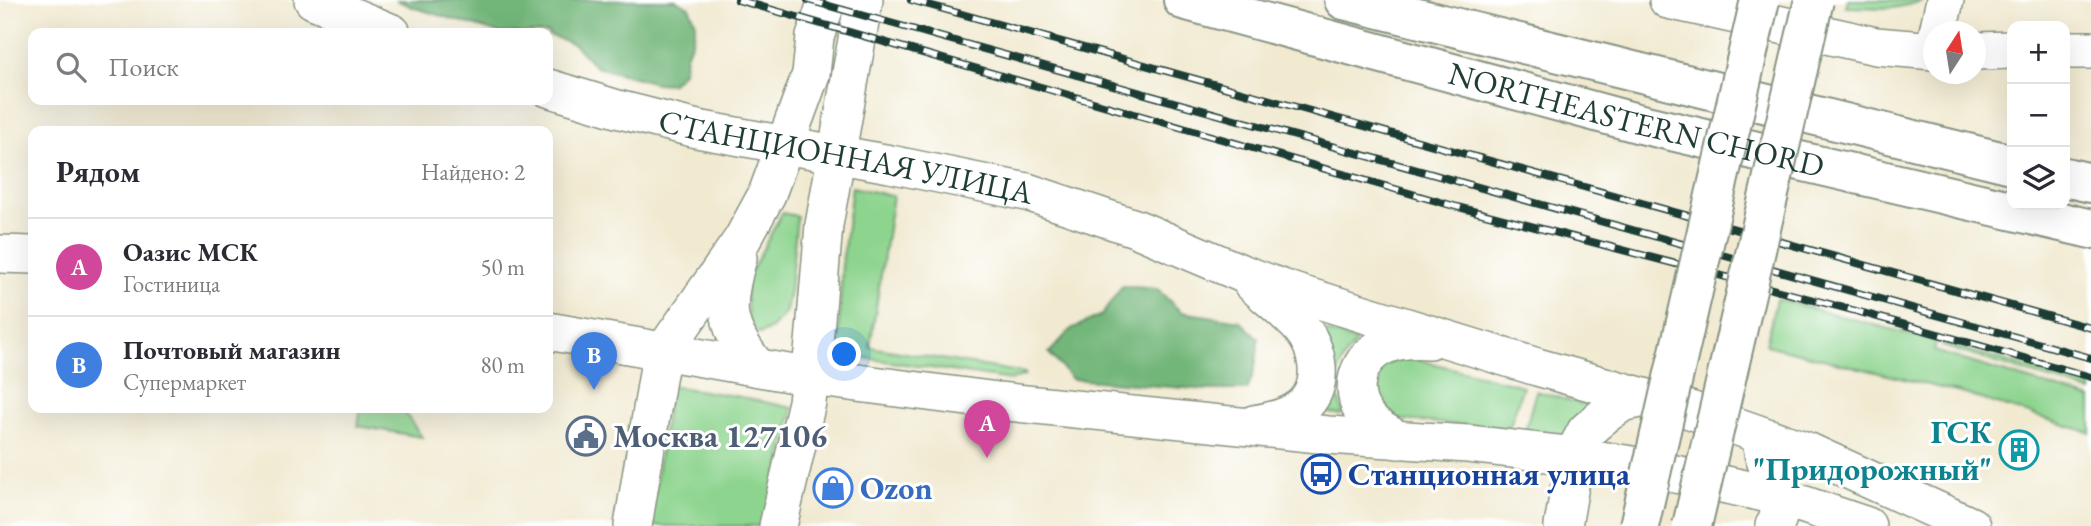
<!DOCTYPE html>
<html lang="ru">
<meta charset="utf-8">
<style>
body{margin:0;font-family:"EB Garamond",serif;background:#f2f2f3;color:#2b2b33}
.controls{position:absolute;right:21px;top:21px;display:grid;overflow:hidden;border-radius:14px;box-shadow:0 7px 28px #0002}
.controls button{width:63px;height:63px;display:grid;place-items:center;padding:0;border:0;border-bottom:2px solid #e1e1e2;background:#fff;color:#2b2b33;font:35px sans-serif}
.compass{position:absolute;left:1923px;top:21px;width:63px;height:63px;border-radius:50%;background:#fff;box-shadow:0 7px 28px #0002;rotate:12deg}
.you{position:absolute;left:845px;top:355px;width:24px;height:24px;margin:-18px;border:5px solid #fff;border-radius:50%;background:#1a73e8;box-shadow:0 0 0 10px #1a73e833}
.badge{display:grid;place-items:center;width:46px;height:46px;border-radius:50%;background:#c8321e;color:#fff;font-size:23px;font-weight:700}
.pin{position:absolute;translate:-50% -58px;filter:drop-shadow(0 2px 4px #0008)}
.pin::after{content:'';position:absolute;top:37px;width:24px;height:21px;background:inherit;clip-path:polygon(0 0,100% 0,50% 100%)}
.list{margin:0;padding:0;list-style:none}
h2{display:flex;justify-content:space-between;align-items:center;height:91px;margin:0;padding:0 28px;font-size:30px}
h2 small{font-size:23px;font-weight:400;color:#7c7c81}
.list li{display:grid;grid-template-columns:46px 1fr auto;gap:21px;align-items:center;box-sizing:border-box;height:98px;padding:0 28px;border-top:2px solid #e1e1e2}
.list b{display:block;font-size:26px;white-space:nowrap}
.list p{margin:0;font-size:23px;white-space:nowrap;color:#7c7c81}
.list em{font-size:23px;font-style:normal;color:#7c7c81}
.icon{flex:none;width:38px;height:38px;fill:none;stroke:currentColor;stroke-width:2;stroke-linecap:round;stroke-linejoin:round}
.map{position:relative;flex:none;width:2091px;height:526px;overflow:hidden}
.search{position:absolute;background:#fff;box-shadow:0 7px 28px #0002;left:28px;top:28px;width:525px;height:77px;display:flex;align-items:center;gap:18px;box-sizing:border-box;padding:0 24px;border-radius:14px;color:#7c7c81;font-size:26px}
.panel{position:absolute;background:#fff;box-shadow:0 7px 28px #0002;left:28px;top:126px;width:525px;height:287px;border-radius:14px}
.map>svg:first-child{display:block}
.green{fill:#8dd48e;stroke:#568861;stroke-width:2}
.forest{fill:#72b679;stroke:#487a56;stroke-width:2}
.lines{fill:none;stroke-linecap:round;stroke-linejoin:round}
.secondary-casing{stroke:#889482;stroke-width:40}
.primary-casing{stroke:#889482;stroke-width:42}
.secondary{stroke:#fff;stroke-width:37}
.primary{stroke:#fff;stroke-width:38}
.rail-casing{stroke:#1f3d34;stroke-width:8}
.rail{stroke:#fff;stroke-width:5;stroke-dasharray:16;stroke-linecap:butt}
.primary-bridge-casing{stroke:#889482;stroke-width:42;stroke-linecap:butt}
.primary-bridge{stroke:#fff;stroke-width:38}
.labels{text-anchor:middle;stroke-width:6;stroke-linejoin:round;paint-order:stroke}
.street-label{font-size:32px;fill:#1f3d34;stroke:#fff}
.culture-label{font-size:32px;font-weight:bold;fill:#0d838f;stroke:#fff;text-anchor:end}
.service-label{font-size:32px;font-weight:bold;fill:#4e5e75;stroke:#fff;text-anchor:start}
.transit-label{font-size:32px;font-weight:bold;fill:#164399;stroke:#fff;text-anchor:start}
.shop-label{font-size:32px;font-weight:bold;fill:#366cbe;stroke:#fff;text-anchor:start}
</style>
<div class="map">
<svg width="2091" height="526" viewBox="0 0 2091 526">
<rect width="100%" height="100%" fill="#fff"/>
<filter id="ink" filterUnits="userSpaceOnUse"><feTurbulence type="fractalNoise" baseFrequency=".0143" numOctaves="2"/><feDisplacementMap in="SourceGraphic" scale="14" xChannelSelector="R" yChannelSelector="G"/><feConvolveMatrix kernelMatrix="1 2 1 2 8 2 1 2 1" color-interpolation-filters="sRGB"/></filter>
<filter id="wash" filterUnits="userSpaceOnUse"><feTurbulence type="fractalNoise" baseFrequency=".00686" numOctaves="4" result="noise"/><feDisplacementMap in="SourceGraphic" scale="28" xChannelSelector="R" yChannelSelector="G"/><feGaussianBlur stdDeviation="1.57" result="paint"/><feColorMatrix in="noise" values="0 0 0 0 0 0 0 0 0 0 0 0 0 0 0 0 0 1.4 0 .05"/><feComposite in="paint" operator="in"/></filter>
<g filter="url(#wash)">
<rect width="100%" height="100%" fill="#f1ead1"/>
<!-- green -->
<path class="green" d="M 1848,0 L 1922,0 L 1920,2 L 1893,8 L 1846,7 Z
M 852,187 L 893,196 L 870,347 L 1025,373 L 1025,375 L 1011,380 L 852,356 L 851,352 L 838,349 L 842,264 Z
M 782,213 L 797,216 L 790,291 L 786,311 L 782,317 L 770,329 L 760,334 L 755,330 L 748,322 L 746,281 Z
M 1776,299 L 1936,341 L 1934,351 L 2091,399 L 2091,433 L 1965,394 L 1766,345 Z
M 1325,331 L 1356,341 C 1354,347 1350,350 1346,355 C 1335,372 1334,393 1343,411 L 1341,415 L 1317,411 L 1323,332 Z
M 1943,343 L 2091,385 L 2091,392 L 1942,346 Z
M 1407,357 L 1523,386 L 1509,429 L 1403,420 L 1390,418 L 1372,406 L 1371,369 Z
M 670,386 L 736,396 L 793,408 L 766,526 L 649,526 Z
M 1536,391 L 1591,407 L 1567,439 L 1525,431 Z
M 361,408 L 401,408 L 422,437 L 358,426 Z"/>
<!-- forest -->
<path class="forest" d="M 396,0 L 676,0 L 689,7 L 696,23 L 692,41 L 686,56 L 683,72 L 671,84 L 656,83 L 596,67 L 574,44 L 548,35 L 548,33 L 499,33 L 415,8 Z
M 1122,286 L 1157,289 L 1181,312 L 1240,321 L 1258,338 C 1258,358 1255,373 1247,390 L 1209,390 L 1072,379 L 1049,353 L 1071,329 L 1102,315 Z"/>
</g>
<g filter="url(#ink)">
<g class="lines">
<!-- secondary casing -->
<g class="secondary-casing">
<g id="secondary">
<path d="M 313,0 L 392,33"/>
<path d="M 1668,0 L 1876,46 L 1934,51"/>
<path d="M 1938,32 L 1945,0"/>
<path d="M 2065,50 L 2091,50"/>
<path d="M 1976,51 L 2012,50"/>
<path id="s1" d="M 548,88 L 617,109 L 697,129 L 890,164 L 1027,192 L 1135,228 L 1241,273 L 1293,292 L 1537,367 L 1690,410 L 1807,451 L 1971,526"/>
<path d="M 0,254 L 33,255"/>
<path d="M 738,258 C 724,307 724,326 757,367"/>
<path d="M 1252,283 C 1268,298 1287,312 1301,328 C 1318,348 1325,383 1305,404 C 1292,417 1271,421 1254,424"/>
<path d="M 548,331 L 811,377 L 998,401 L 1328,435 L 1468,444 L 1575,456 L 1638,466 L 1778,496 L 1867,526"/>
<path d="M 1762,436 C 1762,441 1762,448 1763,453 C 1768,475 1789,504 1774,526"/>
<path d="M 1398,440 C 1389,434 1378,429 1371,422 C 1344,395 1356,354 1391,343 C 1404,339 1416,339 1429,340"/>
<path d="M 633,526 L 658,373 L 664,351 L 742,240 L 767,194 L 811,74 L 815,37 L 827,0"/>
<path d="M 778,526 L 807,402 L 814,343 L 824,225 L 864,0"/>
<path d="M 1563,526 L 1575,456 L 1579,444 L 1586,431 L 1606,414 L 1622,403 L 1645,398"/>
</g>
</g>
<!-- primary casing -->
<g class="primary-casing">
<g id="primary">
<path id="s2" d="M 1183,0 L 1637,123 L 2091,229"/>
<path d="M 1344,0 L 2012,164"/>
<path d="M 2065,177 L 2091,183"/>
</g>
</g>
<!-- secondary -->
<use href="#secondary" class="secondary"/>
<!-- primary -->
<use href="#primary" class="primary"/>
<!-- rail casing -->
<g class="rail-casing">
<path id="rail" d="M 738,0 L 1454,206 L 1856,311 L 2091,377
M 808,0 L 2091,358
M 911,0 L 2091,328"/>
</g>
<!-- rail -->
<use href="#rail" class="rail"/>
<!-- primary-bridge casing -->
<g class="primary-bridge-casing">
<path id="primary-bridge" d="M 1639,526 L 1760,0
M 1692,526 L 1814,0"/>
</g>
<!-- primary-bridge -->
<use href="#primary-bridge" class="primary-bridge"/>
</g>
</g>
<!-- icons -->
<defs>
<g id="civic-ring" transform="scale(2.0125)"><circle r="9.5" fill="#fff" stroke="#5c6f8a" stroke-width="1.5"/><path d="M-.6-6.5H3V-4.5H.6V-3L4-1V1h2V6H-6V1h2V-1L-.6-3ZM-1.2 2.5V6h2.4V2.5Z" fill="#5c6f8a"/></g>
<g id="building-ring" transform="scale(2.0125)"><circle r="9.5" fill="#fff" stroke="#0f9aa8" stroke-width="1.5"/><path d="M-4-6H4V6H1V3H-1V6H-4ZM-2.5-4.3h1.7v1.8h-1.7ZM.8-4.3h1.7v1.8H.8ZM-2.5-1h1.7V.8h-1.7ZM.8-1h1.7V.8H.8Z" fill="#0f9aa8"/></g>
<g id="bus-ring" transform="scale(2.0125)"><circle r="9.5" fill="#fff" stroke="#1a4fb4" stroke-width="1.5"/><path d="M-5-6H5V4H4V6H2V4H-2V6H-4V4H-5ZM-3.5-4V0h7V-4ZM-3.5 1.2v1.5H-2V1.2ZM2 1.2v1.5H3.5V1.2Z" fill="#1a4fb4"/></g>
<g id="shop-ring" transform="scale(2.0125)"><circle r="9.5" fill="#fff" stroke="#3f7fe0" stroke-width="1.5"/><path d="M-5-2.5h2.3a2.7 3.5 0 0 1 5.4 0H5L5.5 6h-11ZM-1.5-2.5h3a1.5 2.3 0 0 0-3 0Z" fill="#3f7fe0"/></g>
</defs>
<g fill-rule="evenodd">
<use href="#civic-ring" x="586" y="436"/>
<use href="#building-ring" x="2019" y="450"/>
<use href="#bus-ring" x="1321" y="474"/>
<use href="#shop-ring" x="833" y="488"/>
</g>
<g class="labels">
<!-- street labels -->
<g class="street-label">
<text dy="11" stroke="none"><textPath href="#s2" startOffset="469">NORTHEASTERN CHORD</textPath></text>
<text dy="11" stroke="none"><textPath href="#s1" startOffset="306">СТАНЦИОННАЯ УЛИЦА</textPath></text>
</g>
<!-- culture labels -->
<g class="culture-label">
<text x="1992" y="443">ГСК<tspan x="1992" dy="37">"Придорожный"</tspan></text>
</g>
<!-- service labels -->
<g class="service-label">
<text x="613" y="447">Москва 127106</text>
</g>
<!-- transit labels -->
<g class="transit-label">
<text x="1348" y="485">Станционная улица</text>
</g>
<!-- shop labels -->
<g class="shop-label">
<text x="860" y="499">Ozon</text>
</g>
</g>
</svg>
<div class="controls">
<button>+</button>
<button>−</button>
<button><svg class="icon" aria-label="layers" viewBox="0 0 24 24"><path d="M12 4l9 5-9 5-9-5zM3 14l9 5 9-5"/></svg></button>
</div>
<svg class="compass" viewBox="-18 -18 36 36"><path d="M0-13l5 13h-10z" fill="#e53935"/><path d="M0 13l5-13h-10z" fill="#7c7c81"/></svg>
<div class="you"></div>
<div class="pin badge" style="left:987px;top:458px;background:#d1479c">A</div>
<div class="pin badge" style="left:594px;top:390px;background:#3f7fe0">B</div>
<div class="search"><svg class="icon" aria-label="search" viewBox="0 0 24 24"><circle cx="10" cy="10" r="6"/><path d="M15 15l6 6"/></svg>Поиск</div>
<section class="panel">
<h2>Рядом<small>Найдено: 2</small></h2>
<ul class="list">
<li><span class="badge" style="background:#d1479c">A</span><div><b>Оазис МСК</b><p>Гостиница</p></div><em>50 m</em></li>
<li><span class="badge" style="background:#3f7fe0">B</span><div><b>Почтовый магазин</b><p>Супермаркет</p></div><em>80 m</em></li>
</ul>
</section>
</div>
